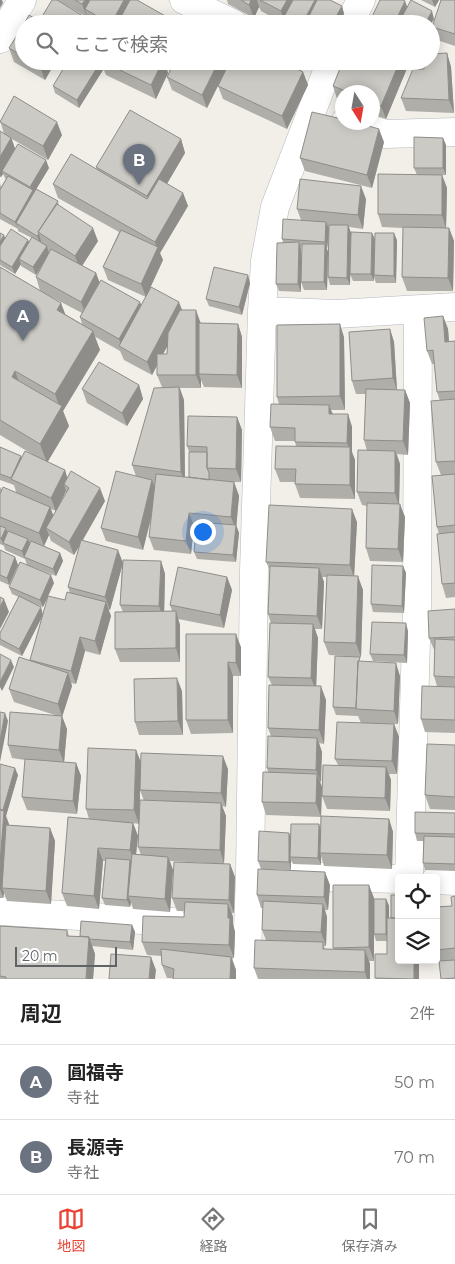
<!DOCTYPE html>
<html lang="ja">
<meta charset="utf-8">
<style>
body{margin:0;font-family:Montserrat,"Noto Sans JP",sans-serif;background:#f2f2f2;color:#222}
.controls{position:absolute;right:15px;bottom:15px;display:grid;overflow:hidden;border-radius:5px;box-shadow:0 2px 12px #0003}
.controls button{width:45px;height:45px;display:grid;place-items:center;padding:0;border:0;border-bottom:1px solid #e0e0e0;background:#fff;color:#222;font:25px sans-serif}
.compass{position:absolute;left:335px;top:85px;width:45px;height:45px;border-radius:50%;background:#fff;box-shadow:0 2px 12px #0003;rotate:169deg}
.scale{position:absolute;left:15px;bottom:12px;width:102px;box-sizing:border-box;padding-left:5px;border:2px solid #5f6368;border-top:0;font-size:14px;line-height:18px;white-space:nowrap;color:#5f6368;-webkit-text-stroke:4px #fff;paint-order:stroke}
.you{position:absolute;left:202px;top:531px;width:18px;height:18px;margin:-12px;border:4px solid #fff;border-radius:50%;background:#1a73e8;box-shadow:0 0 0 8px #1a73e833}
.badge{display:grid;place-items:center;width:32px;height:32px;border-radius:50%;background:#ea4335;color:#fff;font-size:16px;font-weight:700}
.pin{position:absolute;translate:-50% -41px;filter:drop-shadow(0 1px 2px #0008)}
.pin::after{content:'';position:absolute;top:26px;width:18px;height:15px;background:inherit;clip-path:polygon(0 0,100% 0,50% 100%)}
.list{margin:0;padding:0;list-style:none}
h2{display:flex;justify-content:space-between;align-items:center;height:65px;margin:0;padding:0 20px;font-size:21px}
h2 small{font-size:16px;font-weight:400;color:#767676}
.list li{display:grid;grid-template-columns:32px 1fr auto;gap:15px;align-items:center;box-sizing:border-box;height:75px;padding:0 20px;border-top:1px solid #e0e0e0}
.list b{display:block;font-size:19px;white-space:nowrap}
.list p{margin:0;font-size:16px;white-space:nowrap;color:#767676}
.list em{font-size:16px;font-style:normal;color:#767676}
.icon{flex:none;width:28px;height:28px;fill:none;stroke:currentColor;stroke-width:2;stroke-linecap:round;stroke-linejoin:round}
.map{position:relative;flex:none;width:455px;height:979px;overflow:hidden}
.search{position:absolute;background:#fff;box-shadow:0 2px 12px #0003;left:15px;right:15px;top:15px;height:55px;display:flex;align-items:center;gap:12px;box-sizing:border-box;padding:0 18px;border-radius:28px;color:#767676;font-size:19px}
.sheet{height:215px;background:#fff}
nav{display:flex;justify-content:space-around;align-items:center;box-sizing:border-box;height:70px;border-top:1px solid #e0e0e0;background:#fff;font-size:14px;color:#767676}
nav a{display:grid;justify-items:center;gap:2px}
nav .on{color:#ea4335}
.map>svg:first-child{display:block}
.lines{fill:none;stroke-linecap:round;stroke-linejoin:round}
.street-casing{stroke:#b5b8bc;stroke-width:29}
.street{stroke:#fff;stroke-width:28}
.wall{fill:#afaea9;fill-rule:evenodd}
.shaded-wall{fill:#8f8d8a}
.building{fill:#cccac5;stroke:#8f8d8a}
</style>
<div class="map">
<svg width="455" height="979" viewBox="0 0 455 979">
<rect width="100%" height="100%" fill="#f1efe8"/>
<g class="lines">
<!-- street casing -->
<g class="street-casing">
<path id="street" d="M 184,0 L 234,24
M 349,24 L 361,0
M 0,39 L 22,0
M 345,122 L 386,134 L 455,132
M 262,311 L 336,314 L 455,307
M 289,876 L 399,879
M 409,878 L 417,607 L 418,310
M 436,880 L 455,881
M 0,911 L 173,922
M 246,979 L 250,875 L 254,571 L 262,311 L 265,261 L 275,207 L 331,61"/>
</g>
<!-- street -->
<use href="#street" class="street"/>
</g>
<!-- wall -->
<path class="wall" d="M 52,0 L 137,0 L 167,17 L 169,24 L 92,24 L 90,22 L 88,17 L 87,17 L 62,3 L 83,16 L 85,24 L 48,24 L 46,22 L 43,15 Z
M 227,0 L 330,0 L 342,6 L 344,14 L 281,22 L 261,11 L 259,7 L 254,18 L 228,4 Z
M 421,0 L 439,0 L 435,7 Z
M 455,0 L 455,46 L 437,40 L 432,27 Z
M 24,24 L 24,61 L 56,61 L 45,80 L 14,62 L 9,48 Z
M 447,53 L 451,67 L 454,113 L 406,111 L 401,98 L 424,69 Z
M 68,61 L 281,61 L 303,72 L 308,85 L 287,129 L 223,99 L 218,86 L 207,108 L 172,90 L 167,77 L 170,71 L 167,69 L 168,73 L 156,99 L 106,75 L 102,65 L 101,64 L 103,70 L 79,108 L 55,93 L 53,86 Z
M 343,61 L 410,61 L 386,119 L 372,114 L 372,92 L 342,92 L 342,101 L 337,99 L 333,86 Z
M 0,120 L 62,135 L 48,160 L 12,139 L 15,149 L 49,168 L 36,189 L 58,201 L 59,206 L 98,241 L 82,266 L 96,273 L 99,282 L 141,305 L 146,297 L 108,280 L 103,267 L 119,232 L 58,198 L 53,184 L 97,170 L 96,167 L 181,139 L 185,153 L 167,184 L 183,193 L 188,206 L 160,253 L 163,260 L 149,290 L 182,310 L 201,323 L 238,324 L 242,337 L 242,388 L 204,387 L 201,380 L 201,388 L 180,388 L 184,400 L 185,477 L 189,477 L 189,452 L 187,446 L 237,417 L 242,430 L 241,482 L 228,482 L 234,482 L 239,496 L 236,525 L 239,533 L 236,562 L 197,559 L 194,552 L 196,526 L 194,526 L 191,554 L 154,550 L 149,537 L 152,515 L 143,550 L 106,541 L 101,528 L 136,476 L 132,465 L 162,387 L 157,375 L 157,365 L 152,375 L 124,360 L 120,351 L 94,336 L 100,350 L 63,411 L 69,426 L 47,462 L 65,470 L 67,478 L 105,501 L 83,540 L 122,561 L 161,561 L 165,574 L 164,611 L 172,611 L 170,605 L 227,577 L 232,590 L 224,628 L 178,619 L 180,625 L 180,662 L 120,662 L 115,649 L 123,612 L 120,605 L 122,566 L 110,610 L 108,610 L 111,616 L 100,655 L 85,651 L 76,684 L 71,683 L 72,686 L 62,717 L 67,729 L 64,762 L 76,763 L 81,776 L 77,814 L 27,810 L 22,797 L 25,760 L 12,758 L 8,745 L 55,715 L 14,702 L 9,689 L 31,661 L 30,660 L 42,617 L 22,656 L 0,645 L 0,633 L 19,597 L 12,594 L 9,587 L 54,583 L 43,607 L 30,602 L 43,614 L 65,600 L 70,593 L 68,587 L 80,545 L 74,555 L 51,541 L 49,535 L 44,546 L 60,553 L 63,561 L 56,576 L 27,565 L 25,559 L 5,550 L 4,546 L 0,544 L 0,487 L 2,490 L 16,492 L 14,485 L 0,480 L 0,447 L 21,456 L 22,459 L 32,454 L 0,435 L 0,267 L 61,303 L 65,314 L 82,324 L 80,317 L 82,313 L 40,291 L 36,277 L 43,263 L 36,275 L 21,266 L 21,264 L 15,274 L 0,265 L 0,233 L 5,238 L 28,240 L 29,242 L 32,238 L 18,231 L 18,229 L 0,219 L 0,183 L 1,187 L 6,179 L 5,178 L 3,174 L 1,177 L 0,177 L 0,131 L 4,134 ZM 167,346 L 167,354 L 163,354 ZM 66,491 L 67,493 L 57,509 ZM 51,509 L 56,511 L 53,515 Z
M 443,138 L 446,145 L 446,175 L 442,175 L 447,188 L 446,228 L 449,228 L 454,241 L 453,291 L 407,291 L 402,277 L 403,228 L 382,227 L 378,214 L 417,175 L 414,168 Z
M 384,142 L 372,188 L 305,171 L 300,158 Z
M 366,199 L 363,229 L 349,227 L 351,233 L 350,285 L 330,285 L 328,277 L 329,234 L 327,249 L 328,252 L 327,290 L 304,290 L 301,282 L 302,247 L 301,247 L 301,292 L 279,291 L 276,284 L 283,242 L 282,239 L 301,220 L 297,209 Z
M 372,233 L 375,239 L 397,240 L 396,283 L 376,283 L 374,277 L 374,281 L 353,281 L 350,274 Z
M 250,283 L 242,315 L 209,306 L 206,299 Z
M 443,316 L 448,329 L 449,342 L 455,341 L 455,597 L 446,598 L 442,584 L 439,534 L 437,527 L 441,475 L 436,462 L 440,401 L 437,392 L 434,364 L 432,364 L 427,351 Z
M 390,329 L 394,342 L 397,390 L 405,390 L 410,403 L 408,455 L 397,454 L 400,464 L 399,504 L 405,517 L 403,562 L 370,561 L 366,548 L 367,506 L 362,505 L 357,492 L 367,451 L 364,440 L 366,394 L 356,394 L 352,381 Z
M 344,337 L 345,410 L 331,410 L 333,414 L 348,414 L 352,427 L 352,452 L 355,460 L 355,499 L 300,498 L 295,484 L 295,482 L 280,482 L 275,469 L 296,446 L 295,441 L 275,441 L 270,427 L 279,404 L 277,397 Z
M 139,385 L 143,399 L 127,426 L 87,403 L 82,389 Z
M 357,522 L 354,576 L 363,590 L 361,657 L 329,655 L 324,642 L 327,577 L 322,577 L 324,582 L 322,629 L 315,629 L 318,638 L 316,686 L 326,700 L 324,744 L 319,743 L 322,752 L 320,783 L 322,787 L 321,817 L 266,815 L 262,802 L 268,772 L 267,768 L 271,736 L 268,728 L 272,685 L 268,677 L 271,623 L 268,614 L 270,570 L 266,562 Z
M 0,550 L 15,557 L 18,565 L 9,585 L 0,581 Z
M 403,566 L 406,573 L 404,613 L 373,612 L 371,604 Z
M 455,609 L 455,733 L 425,732 L 421,719 L 437,686 L 434,676 L 435,652 L 429,638 Z
M 408,631 L 407,663 L 373,661 L 370,654 Z
M 186,634 L 241,647 L 241,676 L 233,676 L 233,733 L 191,734 L 186,720 Z
M 361,661 L 400,676 L 398,724 L 361,723 L 358,716 L 336,715 L 333,707 Z
M 182,691 L 183,735 L 139,735 L 135,722 Z
M 394,724 L 399,737 L 397,774 L 389,774 L 391,780 L 390,811 L 327,809 L 322,796 L 338,765 L 335,759 Z
M 455,745 L 455,810 L 430,809 L 425,795 Z
M 136,750 L 141,762 L 228,769 L 226,807 L 222,806 L 226,816 L 224,864 L 170,861 L 173,870 L 170,912 L 133,909 L 131,902 L 130,907 L 105,905 L 102,898 L 105,861 L 103,861 L 99,909 L 67,906 L 62,893 L 89,819 L 86,809 ZM 140,790 L 144,801 L 140,800 ZM 133,823 L 139,824 L 138,847 L 141,855 L 136,854 L 138,836 Z
M 0,764 L 18,775 L 6,816 L 9,825 L 50,828 L 55,841 L 51,904 L 7,901 L 4,893 L 3,898 L 0,898 Z
M 455,813 L 455,871 L 425,870 L 423,863 L 423,841 L 417,841 L 415,833 Z
M 389,819 L 393,832 L 392,869 L 324,866 L 321,856 L 321,865 L 293,864 L 291,860 L 291,870 L 261,869 L 258,861 L 291,837 L 321,828 Z
M 230,864 L 235,877 L 234,913 L 232,913 L 233,917 L 233,924 L 235,932 L 234,958 L 232,958 L 236,970 L 236,979 L 167,978 L 162,965 L 162,956 L 147,955 L 142,942 L 184,917 L 185,911 L 177,911 L 172,898 Z
M 330,885 L 328,910 L 325,910 L 327,917 L 326,946 L 324,946 L 325,949 L 334,949 L 333,948 L 374,899 L 386,899 L 389,906 L 389,918 L 399,960 L 419,960 L 419,979 L 376,979 L 375,978 L 387,954 L 387,941 L 376,941 L 374,934 L 374,927 L 374,961 L 369,961 L 370,964 L 370,979 L 258,979 L 254,968 L 266,940 L 262,930 L 263,908 L 261,908 L 257,895 Z
M 455,896 L 455,979 L 441,979 L 439,963 L 438,963 L 436,958 L 436,907 L 452,906 Z
M 132,925 L 135,932 L 133,950 L 92,946 L 95,954 L 93,979 L 0,979 L 0,926 L 67,930 L 69,936 L 80,936 Z"/>
<!-- shaded-wall -->
<path class="shaded-wall" d="M 0,0 L 2,0 L 3,3 L 0,8 Z
M 85,0 L 97,0 L 85,9 L 87,17 L 82,4 Z
M 124,0 L 136,0 L 123,24 L 111,24 Z
M 251,0 L 257,0 L 259,7 L 254,18 L 249,5 Z
M 287,0 L 299,0 L 285,24 L 281,11 Z
M 315,0 L 322,0 L 309,24 L 302,24 Z
M 432,0 L 439,0 L 435,7 Z
M 405,1 L 408,9 L 401,24 L 394,24 Z
M 342,6 L 344,14 L 339,24 L 332,24 Z
M 432,11 L 434,19 L 431,24 L 425,24 Z
M 83,16 L 86,23 L 78,24 Z
M 167,17 L 169,24 L 163,24 Z
M 447,53 L 451,67 L 454,113 L 449,100 Z
M 44,61 L 56,61 L 45,80 L 40,67 Z
M 163,61 L 164,61 L 168,73 L 156,99 L 151,85 Z
M 171,61 L 177,61 L 172,72 L 169,65 Z
M 219,61 L 230,61 L 207,108 L 202,95 Z
M 400,61 L 410,61 L 386,119 L 381,106 Z
M 100,63 L 103,70 L 79,108 L 77,100 Z
M 303,72 L 308,85 L 287,129 L 282,116 Z
M 57,122 L 62,135 L 48,160 L 43,146 Z
M 379,129 L 384,142 L 372,188 L 367,175 Z
M 11,138 L 16,151 L 2,171 L 3,174 L 1,177 L 0,175 L 0,157 Z
M 443,138 L 446,145 L 446,175 L 443,168 Z
M 181,139 L 185,153 L 152,209 L 147,196 Z
M 46,160 L 49,168 L 16,223 L 18,229 L 15,222 L 32,192 L 30,187 Z
M 442,175 L 447,188 L 446,229 L 442,215 Z
M 361,186 L 366,199 L 363,229 L 358,215 Z
M 183,193 L 188,206 L 160,253 L 163,260 L 146,297 L 141,284 L 157,249 L 155,242 Z
M 326,222 L 329,229 L 327,249 L 325,242 Z
M 348,225 L 351,233 L 350,285 L 347,278 Z
M 93,228 L 98,241 L 80,269 L 75,256 Z
M 449,228 L 454,241 L 453,291 L 448,278 Z
M 372,233 L 375,240 L 374,275 L 374,281 L 371,274 Z
M 394,233 L 397,240 L 396,283 L 394,276 Z
M 39,234 L 41,241 L 40,243 L 37,236 Z
M 4,235 L 7,243 L 0,254 L 0,242 Z
M 28,240 L 31,247 L 19,259 L 21,264 L 15,274 L 12,267 Z
M 299,242 L 301,250 L 301,292 L 298,284 Z
M 325,244 L 328,252 L 327,290 L 324,282 Z
M 47,246 L 49,254 L 36,275 L 33,267 Z
M 96,273 L 101,286 L 86,315 L 81,302 Z
M 248,275 L 250,283 L 242,315 L 239,307 Z
M 140,302 L 145,316 L 122,348 L 119,339 Z
M 179,302 L 184,315 L 152,375 L 147,362 Z
M 61,303 L 68,322 L 57,310 Z
M 196,310 L 201,324 L 199,374 L 201,380 L 201,388 L 196,375 Z
M 443,316 L 448,329 L 450,355 L 445,342 Z
M 238,324 L 242,337 L 242,388 L 237,375 Z
M 340,324 L 344,337 L 345,410 L 340,396 Z
M 390,329 L 394,342 L 397,391 L 393,378 Z
M 93,331 L 100,350 L 63,411 L 69,426 L 47,463 L 40,444 L 60,409 L 55,394 Z
M 15,371 L 22,390 L 12,377 Z
M 139,385 L 143,399 L 127,426 L 122,413 Z
M 179,387 L 184,400 L 185,485 L 181,472 Z
M 405,390 L 410,403 L 408,455 L 403,441 Z
M 329,405 L 334,418 L 329,414 Z
M 348,414 L 352,427 L 352,452 L 355,460 L 355,499 L 350,485 L 350,451 L 347,443 Z
M 237,417 L 242,430 L 241,482 L 236,469 Z
M 395,451 L 400,464 L 399,506 L 395,493 Z
M 21,456 L 23,463 L 11,479 L 14,486 L 11,478 Z
M 65,470 L 69,484 L 64,484 L 66,491 L 56,512 L 51,498 Z
M 152,480 L 157,493 L 143,550 L 138,537 Z
M 234,482 L 239,496 L 236,530 L 231,517 Z
M 100,488 L 105,501 L 74,555 L 69,542 Z
M 400,504 L 405,517 L 403,562 L 398,549 Z
M 50,507 L 55,520 L 46,528 L 49,535 L 44,546 L 39,533 Z
M 352,509 L 357,522 L 354,578 L 350,565 Z
M 189,513 L 194,526 L 191,554 L 186,541 Z
M 236,525 L 239,533 L 236,562 L 233,555 Z
M 6,528 L 8,536 L 3,543 L 1,539 Z
M 28,539 L 31,547 L 24,557 L 22,551 Z
M 118,550 L 123,563 L 110,610 L 105,597 Z
M 60,553 L 63,561 L 56,576 L 53,569 Z
M 15,557 L 18,565 L 9,585 L 7,578 Z
M 161,561 L 165,574 L 164,620 L 159,606 Z
M 403,566 L 406,573 L 404,613 L 402,606 Z
M 319,568 L 324,582 L 322,629 L 317,616 Z
M 51,575 L 54,583 L 43,607 L 40,600 Z
M 358,576 L 363,590 L 361,657 L 356,643 Z
M 227,577 L 232,590 L 224,628 L 220,615 Z
M 4,599 L 9,612 L 0,629 L 0,607 Z
M 106,602 L 111,616 L 100,655 L 95,641 Z
M 41,607 L 43,615 L 22,656 L 19,649 Z
M 176,611 L 180,625 L 180,662 L 176,648 Z
M 406,623 L 408,631 L 407,663 L 404,655 Z
M 313,624 L 318,638 L 316,691 L 311,678 Z
M 236,634 L 241,647 L 241,676 L 236,663 Z
M 80,637 L 85,651 L 76,684 L 71,671 Z
M 11,660 L 14,667 L 2,691 L 0,687 L 0,682 Z
M 228,662 L 233,676 L 233,733 L 228,720 Z
M 396,663 L 400,676 L 398,724 L 394,711 Z
M 68,673 L 72,686 L 62,717 L 58,704 Z
M 177,678 L 182,691 L 183,735 L 178,721 Z
M 321,686 L 326,700 L 324,744 L 319,730 Z
M 5,713 L 8,721 L 0,762 L 0,741 Z
M 62,716 L 67,729 L 64,763 L 59,750 Z
M 394,724 L 399,737 L 397,774 L 392,761 Z
M 317,738 L 322,752 L 321,783 L 316,770 Z
M 136,750 L 141,763 L 139,824 L 134,810 Z
M 223,756 L 228,769 L 226,807 L 221,793 Z
M 76,763 L 81,776 L 77,814 L 73,801 Z
M 386,767 L 391,780 L 390,811 L 385,798 Z
M 15,768 L 18,775 L 6,816 L 9,824 L 4,888 L 2,888 L 4,893 L 3,898 L 0,889 L 0,864 L 3,810 Z
M 317,774 L 322,787 L 321,817 L 316,803 Z
M 221,803 L 226,816 L 224,864 L 220,850 Z
M 389,819 L 393,832 L 392,869 L 387,855 Z
M 133,823 L 138,836 L 135,864 L 130,850 Z
M 319,824 L 322,832 L 320,853 L 321,856 L 321,865 L 318,858 Z
M 50,828 L 55,841 L 51,904 L 46,891 Z
M 289,833 L 292,840 L 290,857 L 291,860 L 291,870 L 289,862 Z
M 98,848 L 103,861 L 99,909 L 94,896 Z
M 168,857 L 173,870 L 170,912 L 165,899 Z
M 130,860 L 133,867 L 128,896 L 131,902 L 130,907 L 127,900 Z
M 230,864 L 235,877 L 234,913 L 229,900 Z
M 325,872 L 330,885 L 328,910 L 324,897 Z
M 369,885 L 374,898 L 374,961 L 369,947 Z
M 386,899 L 389,906 L 389,941 L 386,934 Z
M 228,904 L 233,917 L 233,924 L 235,932 L 234,958 L 229,945 L 228,918 Z
M 323,904 L 327,917 L 326,946 L 321,932 Z
M 132,925 L 135,932 L 133,950 L 130,942 Z
M 89,937 L 95,954 L 93,979 L 86,979 Z
M 365,950 L 370,964 L 370,979 L 367,979 L 365,972 Z
M 151,957 L 156,970 L 155,979 L 149,979 Z
M 231,957 L 236,970 L 236,979 L 230,979 Z
M 414,960 L 419,960 L 419,979 L 414,979 Z"/>
<!-- building -->
<path class="building" d="M 52,0 L 57,0 L 83,16 L 78,24 L 57,24 L 43,15 Z
M 75,0 L 85,0 L 82,4 Z
M 90,0 L 124,0 L 111,24 L 85,9 Z
M 130,0 L 137,0 L 167,17 L 163,24 L 117,24 Z
M 241,0 L 251,0 L 249,5 Z
M 260,0 L 287,0 L 281,11 Z
M 293,0 L 315,0 L 302,24 L 280,24 Z
M 317,0 L 330,0 L 342,6 L 332,24 L 305,24 Z
M 380,0 L 403,0 L 405,1 L 394,24 L 369,23 Z
M 411,0 L 432,11 L 425,24 L 398,24 Z
M 441,0 L 455,0 L 455,34 L 432,27 Z
M 29,15 L 44,24 L 24,24 Z
M 24,24 L 24,57 L 9,48 Z
M 447,53 L 449,100 L 401,98 L 413,69 L 424,69 L 424,61 L 431,61 L 431,54 Z
M 30,61 L 44,61 L 40,67 Z
M 68,61 L 98,61 L 100,63 L 77,100 L 53,86 Z
M 101,61 L 163,61 L 151,85 Z
M 164,61 L 171,61 L 169,65 Z
M 175,61 L 219,61 L 202,95 L 167,77 Z
M 230,61 L 281,61 L 303,72 L 282,116 L 218,86 Z
M 343,61 L 400,61 L 381,106 L 372,103 L 372,92 L 348,92 L 333,86 Z
M 14,96 L 57,122 L 43,146 L 0,122 Z
M 130,110 L 181,139 L 147,196 L 96,167 Z
M 312,112 L 342,119 L 342,122 L 355,122 L 379,129 L 367,175 L 300,158 Z
M 0,131 L 11,138 L 0,157 Z
M 414,137 L 443,138 L 443,168 L 414,168 Z
M 18,144 L 46,160 L 30,187 L 2,171 Z
M 71,154 L 147,199 L 159,179 L 183,193 L 155,242 L 53,184 Z
M 378,174 L 442,175 L 442,215 L 378,214 Z
M 8,176 L 33,190 L 15,222 L 0,213 L 0,190 Z
M 300,179 L 361,186 L 358,215 L 297,209 Z
M 36,189 L 58,201 L 38,232 L 39,234 L 37,236 L 16,223 Z
M 57,204 L 93,228 L 75,256 L 38,232 Z
M 283,219 L 326,222 L 325,242 L 282,239 Z
M 329,225 L 348,225 L 347,278 L 328,277 Z
M 403,227 L 449,228 L 448,278 L 402,277 Z
M 11,229 L 28,240 L 12,267 L 0,260 L 0,246 Z
M 121,230 L 158,247 L 141,284 L 103,267 Z
M 351,232 L 372,233 L 371,274 L 350,274 Z
M 0,233 L 4,235 L 0,242 Z
M 375,233 L 394,233 L 394,276 L 374,275 Z
M 32,237 L 47,246 L 33,267 L 19,259 Z
M 299,242 L 298,284 L 276,284 L 277,243 Z
M 302,244 L 325,244 L 324,282 L 301,282 Z
M 51,249 L 96,273 L 81,302 L 36,277 Z
M 0,267 L 61,303 L 57,310 L 93,331 L 55,394 L 15,371 L 12,377 L 62,406 L 40,444 L 0,420 Z
M 214,267 L 248,275 L 239,307 L 206,299 Z
M 101,280 L 140,302 L 119,339 L 80,317 Z
M 151,287 L 179,302 L 147,362 L 119,346 Z
M 180,310 L 196,310 L 196,375 L 157,375 L 157,354 L 167,354 L 168,333 Z
M 443,316 L 445,342 L 455,341 L 455,391 L 437,392 L 433,350 L 427,351 L 424,318 Z
M 199,323 L 238,324 L 237,375 L 199,374 Z
M 340,324 L 340,396 L 277,397 L 277,325 Z
M 390,329 L 393,378 L 352,381 L 349,332 Z
M 99,362 L 139,385 L 122,413 L 82,389 Z
M 179,387 L 181,472 L 132,465 L 154,388 Z
M 366,389 L 405,390 L 403,441 L 364,440 Z
M 455,399 L 455,461 L 436,462 L 431,401 Z
M 271,404 L 329,405 L 329,414 L 348,414 L 347,443 L 295,442 L 295,428 L 270,427 Z
M 188,416 L 237,417 L 236,469 L 207,468 L 207,447 L 187,446 Z
M 276,446 L 350,447 L 350,485 L 295,484 L 296,469 L 275,469 Z
M 0,447 L 21,456 L 11,478 L 0,474 Z
M 358,450 L 395,451 L 395,493 L 357,492 Z
M 25,451 L 65,470 L 51,498 L 11,479 Z
M 189,452 L 207,452 L 207,468 L 209,473 L 209,480 L 189,477 Z
M 71,471 L 100,488 L 69,542 L 46,528 L 69,488 L 64,484 Z
M 116,471 L 152,480 L 138,537 L 101,528 Z
M 156,474 L 234,482 L 231,517 L 189,513 L 186,541 L 149,537 Z
M 455,474 L 455,525 L 437,527 L 432,476 Z
M 3,487 L 50,507 L 39,533 L 0,517 L 0,494 Z
M 367,503 L 400,504 L 398,549 L 366,548 Z
M 269,505 L 352,509 L 350,565 L 266,562 Z
M 197,522 L 236,525 L 233,555 L 194,552 Z
M 0,526 L 6,528 L 1,539 L 0,538 Z
M 8,531 L 28,539 L 22,551 L 3,543 Z
M 455,532 L 455,583 L 442,584 L 437,534 Z
M 81,540 L 118,550 L 105,597 L 68,587 Z
M 31,541 L 60,553 L 53,569 L 24,557 Z
M 0,550 L 15,557 L 7,578 L 0,575 Z
M 123,560 L 161,561 L 159,606 L 120,605 Z
M 20,562 L 51,575 L 40,600 L 9,587 Z
M 372,565 L 403,566 L 402,606 L 371,604 Z
M 270,566 L 319,568 L 317,616 L 268,614 Z
M 178,567 L 227,577 L 220,615 L 170,605 Z
M 327,575 L 358,576 L 356,643 L 324,642 Z
M 67,592 L 106,602 L 95,641 L 80,637 L 71,671 L 30,660 L 48,596 L 65,600 Z
M 19,596 L 41,607 L 19,649 L 0,639 L 0,633 Z
M 0,597 L 4,599 L 0,607 Z
M 455,609 L 455,637 L 429,638 L 428,611 Z
M 176,611 L 176,648 L 115,649 L 115,612 Z
M 372,622 L 406,623 L 404,655 L 370,654 Z
M 270,623 L 313,624 L 311,678 L 268,677 Z
M 186,634 L 236,634 L 236,663 L 228,662 L 228,720 L 186,720 Z
M 435,639 L 455,640 L 455,677 L 434,676 Z
M 0,654 L 11,660 L 0,682 Z
M 335,656 L 360,657 L 359,661 L 358,661 L 356,708 L 333,707 Z
M 19,657 L 68,673 L 58,704 L 9,689 Z
M 358,661 L 396,663 L 394,711 L 356,709 Z
M 177,678 L 178,721 L 135,722 L 134,679 Z
M 269,685 L 321,686 L 319,730 L 268,728 Z
M 422,686 L 455,687 L 455,720 L 421,719 Z
M 0,712 L 5,713 L 0,741 Z
M 10,712 L 62,716 L 59,750 L 8,745 Z
M 337,722 L 394,724 L 392,761 L 335,759 Z
M 268,736 L 317,738 L 316,770 L 267,768 Z
M 427,744 L 455,745 L 455,797 L 425,795 Z
M 88,748 L 136,750 L 134,810 L 86,809 Z
M 141,753 L 223,756 L 221,793 L 140,790 Z
M 25,759 L 76,763 L 73,801 L 22,797 Z
M 0,764 L 15,768 L 3,810 L 0,809 Z
M 323,765 L 386,767 L 385,798 L 322,796 Z
M 263,772 L 317,774 L 316,803 L 262,802 Z
M 140,800 L 221,803 L 220,850 L 138,847 Z
M 0,810 L 4,811 L 0,864 Z
M 415,812 L 455,813 L 455,834 L 415,833 Z
M 321,816 L 389,819 L 387,855 L 320,853 Z
M 68,817 L 133,823 L 130,850 L 98,848 L 94,896 L 62,893 Z
M 291,824 L 319,824 L 318,858 L 290,857 Z
M 6,825 L 50,828 L 46,891 L 2,888 Z
M 259,831 L 289,833 L 289,862 L 258,861 Z
M 424,836 L 455,837 L 455,864 L 423,863 Z
M 132,854 L 168,857 L 165,899 L 128,896 Z
M 106,858 L 130,860 L 127,900 L 102,898 Z
M 174,862 L 230,864 L 229,900 L 172,898 Z
M 258,869 L 325,872 L 324,897 L 257,895 Z
M 333,885 L 369,885 L 369,947 L 333,948 Z
M 391,895 L 399,895 L 399,918 L 391,918 Z
M 455,896 L 455,948 L 436,950 L 436,907 L 452,906 L 451,897 Z
M 374,899 L 386,899 L 386,934 L 374,934 Z
M 263,901 L 323,904 L 321,932 L 262,930 Z
M 185,902 L 228,904 L 228,918 L 230,918 L 229,945 L 142,942 L 143,916 L 184,917 Z
M 387,918 L 399,918 L 399,960 L 414,960 L 414,979 L 375,978 L 375,954 L 387,954 Z
M 81,921 L 132,925 L 130,942 L 89,939 L 89,937 L 80,936 Z
M 0,926 L 67,930 L 67,936 L 89,937 L 86,979 L 6,979 L 6,977 L 0,976 Z
M 255,940 L 323,942 L 323,949 L 365,950 L 365,972 L 254,968 Z
M 161,949 L 231,957 L 230,979 L 173,979 L 174,969 L 162,965 Z
M 111,954 L 151,957 L 149,979 L 109,979 Z
M 455,960 L 455,978 L 441,979 L 439,961 Z"/>
</svg>
<div class="controls">
<button><svg class="icon" aria-label="locate" viewBox="0 0 24 24"><circle cx="12" cy="12" r="6"/><path d="M12 2v4M12 18v4M2 12h4M18 12h4"/></svg></button>
<button><svg class="icon" aria-label="layers" viewBox="0 0 24 24"><path d="M12 4l9 5-9 5-9-5zM3 14l9 5 9-5"/></svg></button>
</div>
<svg class="compass" viewBox="-18 -18 36 36"><path d="M0-13l5 13h-10z" fill="#e53935"/><path d="M0 13l5-13h-10z" fill="#767676"/></svg>
<div class="scale">20 m</div>
<div class="you"></div>
<div class="pin badge" style="left:23px;top:341px;background:#6b7280">A</div>
<div class="pin badge" style="left:139px;top:185px;background:#6b7280">B</div>
<div class="search"><svg class="icon" aria-label="search" viewBox="0 0 24 24"><circle cx="10" cy="10" r="6"/><path d="M15 15l6 6"/></svg>ここで検索</div>
</div>
<section class="sheet">
<h2>周辺<small>2件</small></h2>
<ul class="list">
<li><span class="badge" style="background:#6b7280">A</span><div><b>圓福寺</b><p>寺社</p></div><em>50 m</em></li>
<li><span class="badge" style="background:#6b7280">B</span><div><b>長源寺</b><p>寺社</p></div><em>70 m</em></li>
</ul>
</section>
<nav>
<a class="on"><svg class="icon" aria-label="map" viewBox="0 0 24 24"><path d="M3 6l6-2 6 2 6-2v14l-6 2-6-2-6 2zM9 4v14M15 6v14"/></svg>地図</a>
<a><svg class="icon" aria-label="directions" viewBox="0 0 24 24"><path d="M12 3l9 9-9 9-9-9zM9 14v-3h6M13 9l2 2-2 2"/></svg>経路</a>
<a><svg class="icon" aria-label="saved" viewBox="0 0 24 24"><path d="M7 4h10v16l-5-4-5 4z"/></svg>保存済み</a>
</nav>
